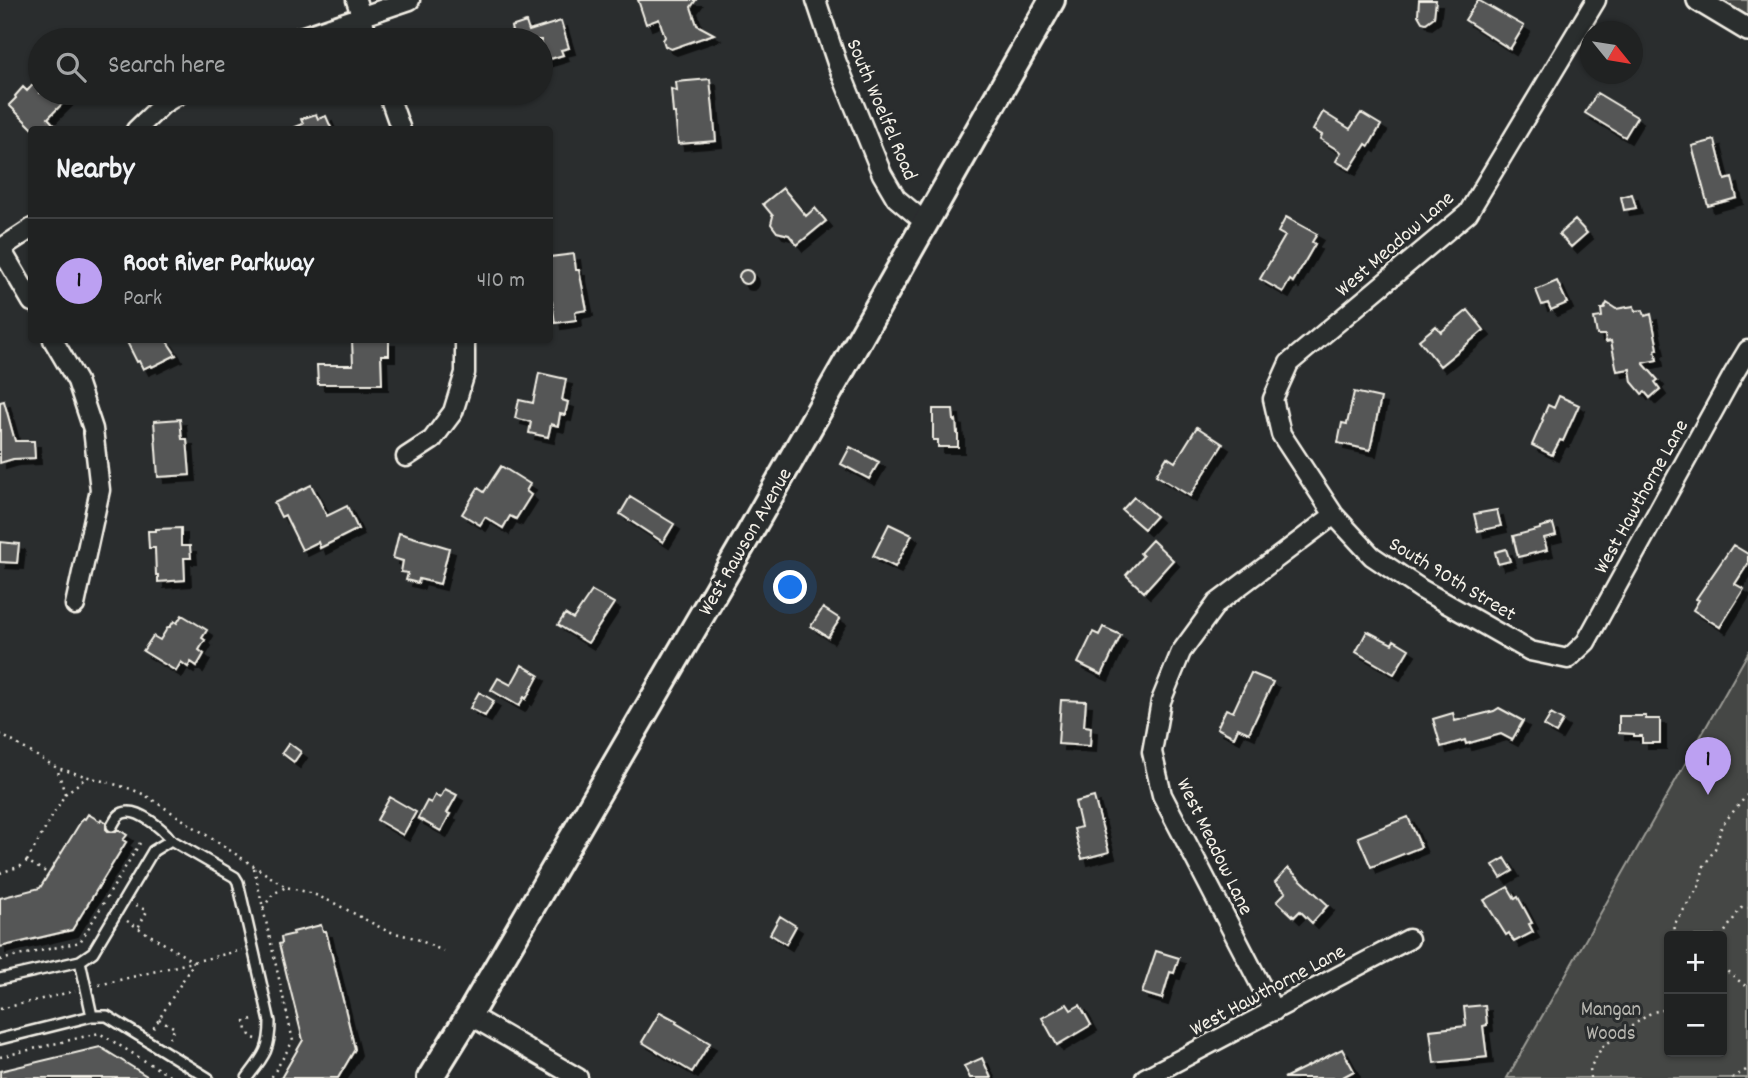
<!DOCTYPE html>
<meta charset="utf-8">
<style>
body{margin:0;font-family:Dekko,sans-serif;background:#282a2a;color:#f1f3f6}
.controls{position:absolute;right:21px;bottom:21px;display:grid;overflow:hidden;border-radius:7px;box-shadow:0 2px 5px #0004}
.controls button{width:63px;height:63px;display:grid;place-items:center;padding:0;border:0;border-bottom:2px solid #3d3f40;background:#202222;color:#f1f3f6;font:35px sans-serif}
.compass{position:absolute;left:1580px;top:21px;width:63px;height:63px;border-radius:50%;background:#202222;box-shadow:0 2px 5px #0004;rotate:120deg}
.you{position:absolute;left:791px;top:588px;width:24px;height:24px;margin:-18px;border:5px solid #fff;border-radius:50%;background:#1a73e8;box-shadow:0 0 0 10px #1a73e833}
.badge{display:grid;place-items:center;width:46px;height:46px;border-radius:50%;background:#bca0f2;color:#111;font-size:23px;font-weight:700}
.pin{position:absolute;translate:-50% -58px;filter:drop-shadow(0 2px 4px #0008)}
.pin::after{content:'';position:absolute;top:37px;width:24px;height:21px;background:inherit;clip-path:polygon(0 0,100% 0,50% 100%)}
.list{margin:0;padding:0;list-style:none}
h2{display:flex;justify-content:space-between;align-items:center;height:91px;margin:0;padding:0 28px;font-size:30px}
h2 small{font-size:23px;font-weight:400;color:#a2a4a5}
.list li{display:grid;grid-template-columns:46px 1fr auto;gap:21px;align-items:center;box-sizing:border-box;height:126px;padding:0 28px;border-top:2px solid #3d3f40}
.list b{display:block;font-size:26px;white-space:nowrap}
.list p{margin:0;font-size:23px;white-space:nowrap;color:#a2a4a5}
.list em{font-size:23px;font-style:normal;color:#a2a4a5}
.icon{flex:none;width:38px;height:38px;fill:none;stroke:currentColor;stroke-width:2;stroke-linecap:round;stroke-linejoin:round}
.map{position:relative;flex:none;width:1748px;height:1078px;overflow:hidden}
.search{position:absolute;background:#202222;box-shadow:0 2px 5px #0004;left:28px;top:28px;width:525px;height:77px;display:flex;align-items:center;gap:18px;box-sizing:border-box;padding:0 24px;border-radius:38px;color:#a2a4a5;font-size:26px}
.panel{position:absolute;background:#202222;box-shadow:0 2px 5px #0004;left:28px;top:126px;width:525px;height:217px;border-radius:7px}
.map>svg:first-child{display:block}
.green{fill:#444645;stroke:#9c9c96;stroke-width:2;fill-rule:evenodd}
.building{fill:#555756;stroke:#f4f1e8;stroke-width:2;filter:url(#shadow)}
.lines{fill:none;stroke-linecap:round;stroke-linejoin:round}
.service-casing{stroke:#f4f1e8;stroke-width:14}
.minor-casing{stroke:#f4f1e8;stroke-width:23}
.tertiary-casing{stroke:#f4f1e8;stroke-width:26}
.secondary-casing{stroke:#f4f1e8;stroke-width:30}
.path{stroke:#f4f1e8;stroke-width:2.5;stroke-dasharray:2 5;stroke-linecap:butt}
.service{stroke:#2a2d2e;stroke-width:9}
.minor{stroke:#2a2d2e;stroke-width:18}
.tertiary{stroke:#2a2d2e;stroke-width:21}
.secondary{stroke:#2a2d2e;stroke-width:24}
.labels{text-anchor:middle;stroke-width:6;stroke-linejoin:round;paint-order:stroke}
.street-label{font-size:21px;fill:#f4f1e8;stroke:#2a2d2e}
.park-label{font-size:21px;fill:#b6b5af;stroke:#2a2d2e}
</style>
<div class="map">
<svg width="1748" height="1078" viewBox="0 0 1748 1078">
<defs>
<filter id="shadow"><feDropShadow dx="6" dy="6" stdDeviation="0" flood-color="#0009"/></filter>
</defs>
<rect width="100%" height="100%" fill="#2a2d2e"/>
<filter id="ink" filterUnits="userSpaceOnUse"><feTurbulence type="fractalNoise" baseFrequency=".0143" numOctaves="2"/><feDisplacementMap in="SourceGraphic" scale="14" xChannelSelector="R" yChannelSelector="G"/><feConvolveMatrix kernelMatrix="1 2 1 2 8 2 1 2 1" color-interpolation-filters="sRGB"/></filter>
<g filter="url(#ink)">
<!-- green -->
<path class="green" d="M 1722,0 L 1748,0 L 1748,16 Z
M 1748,653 L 1748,1078 L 1507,1078 ZM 1669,936 L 1722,936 L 1722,1052 L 1669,1052 Z"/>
<!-- building -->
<path class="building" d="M 638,0 L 696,0 L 691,7 L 697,25 L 714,34 L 671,49 L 665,46 L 663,40 L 665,37 L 659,19 L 646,24 Z
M 1419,0 L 1436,0 L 1434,17 L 1426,23 L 1422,22 L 1418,15 Z
M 1478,0 L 1524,26 L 1510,49 L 1465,20 Z
M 561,21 L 569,48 L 561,50 L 563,55 L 541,62 L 541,40 L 508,40 L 508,37 L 513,36 L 511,27 L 526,22 L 529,31 Z
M 40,77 L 40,93 L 59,93 L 66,100 L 48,118 L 59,130 L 34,130 L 9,105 L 16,98 L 15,96 L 23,87 L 27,91 Z
M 710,79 L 716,141 L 678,144 L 675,113 L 673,113 L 671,89 L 677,91 L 676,82 Z
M 1597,93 L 1637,117 L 1625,137 L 1585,113 Z
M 1323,112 L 1350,129 L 1361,113 L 1381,125 L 1369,146 L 1366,144 L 1350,169 L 1336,161 L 1341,152 L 1320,139 L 1322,135 L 1313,130 Z
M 316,114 L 318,119 L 326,116 L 332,130 L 293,130 L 293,128 L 303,124 L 301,119 Z
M 1715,140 L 1725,180 L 1732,178 L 1737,198 L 1708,206 L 1692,146 Z
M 783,188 L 806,216 L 815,208 L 826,221 L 797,245 L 789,235 L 777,232 L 771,224 L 773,216 L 763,204 Z
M 1632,194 L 1636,208 L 1624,210 L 1621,197 Z
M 1286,217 L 1317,234 L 1312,242 L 1315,244 L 1293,282 L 1290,280 L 1283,292 L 1260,279 L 1285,236 L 1278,232 Z
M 1575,220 L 1587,233 L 1571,247 L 1559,234 Z
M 574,254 L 576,270 L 579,270 L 587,310 L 575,312 L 576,320 L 555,323 L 552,302 L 550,303 L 550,257 Z
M739 277a7 7 0 1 1 14 0a7 7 0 1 1-14 0Z
M 1557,281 L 1567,303 L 1551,310 L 1548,303 L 1542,305 L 1536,290 Z
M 1607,303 L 1616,309 L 1634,306 L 1635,311 L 1643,310 L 1645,316 L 1651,314 L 1658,349 L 1655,350 L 1657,360 L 1643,363 L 1658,380 L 1655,382 L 1660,389 L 1650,398 L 1645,392 L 1642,394 L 1632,382 L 1630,369 L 1617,371 L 1611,341 L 1606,342 L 1605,335 L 1597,335 L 1594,318 L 1602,317 L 1601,309 L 1604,309 Z
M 1468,310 L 1484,330 L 1440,366 L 1419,340 L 1436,326 L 1441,332 Z
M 126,340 L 166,340 L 176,355 L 152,367 L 151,365 L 143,369 L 139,361 L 137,362 Z
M 352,340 L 389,340 L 389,355 L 381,355 L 382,384 L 318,384 L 317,365 L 353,365 Z
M 539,373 L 566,379 L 562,400 L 568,402 L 565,415 L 560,414 L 558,426 L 551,424 L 548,437 L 529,433 L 531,422 L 515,418 L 519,400 L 533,403 Z
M 1354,392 L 1381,398 L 1370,450 L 1338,443 L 1342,423 L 1347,424 Z
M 1559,396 L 1579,405 L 1563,441 L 1560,440 L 1552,455 L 1532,445 L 1543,420 L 1542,419 L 1548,405 L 1554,408 Z
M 4,401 L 15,441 L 34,441 L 35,458 L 13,459 L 0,463 L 0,402 Z
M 933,409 L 953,409 L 954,421 L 956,420 L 957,433 L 958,432 L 958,447 L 938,447 L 938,440 L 933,440 Z
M 180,419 L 182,439 L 187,439 L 190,475 L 158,477 L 154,421 Z
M 1197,427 L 1223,444 L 1190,496 L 1156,475 L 1167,457 L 1175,462 Z
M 850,447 L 879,462 L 869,479 L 841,464 Z
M 501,466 L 530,484 L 526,491 L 531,495 L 516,519 L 510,516 L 503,528 L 485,517 L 480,525 L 462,514 L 478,488 L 484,492 Z
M 311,485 L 327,516 L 347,506 L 358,529 L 320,548 L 318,542 L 302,550 L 285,515 L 281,517 L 274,503 Z
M 630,497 L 674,524 L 663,542 L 620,514 Z
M 1134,497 L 1156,516 L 1144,529 L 1122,510 Z
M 1497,510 L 1501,526 L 1478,531 L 1474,514 Z
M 889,524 L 912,535 L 895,567 L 873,556 Z
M 1553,524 L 1556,535 L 1544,538 L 1547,550 L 1518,557 L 1513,536 L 1540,529 L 1540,527 Z
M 181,528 L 181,546 L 190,546 L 191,558 L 184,558 L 185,580 L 158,582 L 158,575 L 156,575 L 155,548 L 149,548 L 148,531 L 156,531 L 156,529 Z
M 399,533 L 449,548 L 440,584 L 419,579 L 418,583 L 406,580 L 408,573 L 401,572 L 403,561 L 393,558 Z
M 1152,540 L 1173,560 L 1144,592 L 1126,575 L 1143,556 L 1140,553 Z
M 0,542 L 19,544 L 17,563 L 0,562 Z
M 1733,545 L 1748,554 L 1748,564 L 1735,584 L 1744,589 L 1720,627 L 1693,610 L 1699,600 L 1696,599 Z
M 1506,549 L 1510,561 L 1498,564 L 1495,552 Z
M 592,591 L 614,603 L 588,643 L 558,625 L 565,614 L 573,619 Z
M 823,608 L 840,619 L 828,637 L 811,626 Z
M 182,615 L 207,630 L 202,638 L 205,640 L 199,650 L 204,654 L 197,666 L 191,662 L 188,667 L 181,662 L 176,671 L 143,651 L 153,636 L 160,640 L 168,627 L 170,627 L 174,621 L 177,623 Z
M 1103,627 L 1121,635 L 1102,675 L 1078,663 L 1093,632 L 1099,635 Z
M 1367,631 L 1392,644 L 1394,640 L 1409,649 L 1394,674 L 1356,652 Z
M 522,665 L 539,675 L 526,699 L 524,697 L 519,706 L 491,690 L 498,678 L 511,685 Z
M 1251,673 L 1273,682 L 1249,733 L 1238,728 L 1234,737 L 1217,728 L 1226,709 L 1233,712 Z
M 479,692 L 494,701 L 485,716 L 470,708 Z
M 1061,700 L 1086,701 L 1084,726 L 1091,727 L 1090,746 L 1058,744 Z
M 1499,708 L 1523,721 L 1512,740 L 1501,734 L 1466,744 L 1465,740 L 1441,747 L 1433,719 L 1453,713 L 1455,721 L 1494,711 Z
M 1551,714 L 1563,721 L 1556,733 L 1544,726 Z
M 1619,716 L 1646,716 L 1646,719 L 1660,719 L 1660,743 L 1642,743 L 1642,736 L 1634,736 L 1634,734 L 1619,733 Z
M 289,743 L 301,752 L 294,762 L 282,753 Z
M 445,789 L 457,795 L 447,813 L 450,814 L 441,831 L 418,818 L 427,801 L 431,803 L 435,795 L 440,798 Z
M 390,797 L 416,812 L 403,835 L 377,820 Z
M 1094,797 L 1109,852 L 1082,859 L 1074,829 L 1081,827 L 1075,802 Z
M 88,814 L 100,821 L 101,819 L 106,822 L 106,829 L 109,832 L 115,832 L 118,829 L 127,835 L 123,840 L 126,842 L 72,930 L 0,947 L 0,898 L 40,888 L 83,818 L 85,819 Z
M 1408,817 L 1421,847 L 1371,867 L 1358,837 Z
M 1505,858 L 1513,871 L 1501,878 L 1493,865 Z
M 1288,868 L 1328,905 L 1312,923 L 1300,911 L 1294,917 L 1277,901 L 1286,892 L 1275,882 Z
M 1508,887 L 1515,899 L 1518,897 L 1532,923 L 1529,924 L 1533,932 L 1514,942 L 1509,933 L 1506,935 L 1484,900 Z
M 780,916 L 796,926 L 786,944 L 770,934 Z
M 321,925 L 323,931 L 326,931 L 355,1049 L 338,1078 L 281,1078 L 303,1040 L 279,944 L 282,943 L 281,937 L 294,934 L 293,932 Z
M 1156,951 L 1179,958 L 1174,973 L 1170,972 L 1162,999 L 1142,993 Z
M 1067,1004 L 1071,1010 L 1080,1005 L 1091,1025 L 1057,1045 L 1042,1018 Z
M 1485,1005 L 1487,1025 L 1483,1026 L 1487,1057 L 1434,1063 L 1430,1030 L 1466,1026 L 1464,1007 Z
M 660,1012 L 677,1021 L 676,1023 L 710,1043 L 692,1072 L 642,1042 Z
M 100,1047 L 150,1078 L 0,1078 L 0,1071 Z
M 1342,1049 L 1354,1071 L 1341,1078 L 1284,1078 Z
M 982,1058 L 991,1078 L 970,1078 L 964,1066 Z"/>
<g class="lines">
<!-- service casing -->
<g class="service-casing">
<path id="service" d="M 112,826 C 115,821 117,815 123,813 C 137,807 163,829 171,840
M 80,961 L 92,1016
M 0,979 L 80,961 L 93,952 L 153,851 L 171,840 L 235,877 L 238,882 L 270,1022 C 270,1050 264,1056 247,1078
M 0,1039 L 92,1016 L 107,1016 L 208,1078"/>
</g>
<!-- minor casing -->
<g class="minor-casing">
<path id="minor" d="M 356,0 L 369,40
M 816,0 L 837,63 L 882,174 L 896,198 L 926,223
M 1596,0 L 1468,213 L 1289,363 L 1273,399 L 1281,434 L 1334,515 L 1372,556 L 1421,589 L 1530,651 L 1568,659 L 1586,642 L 1733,375 L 1748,350
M 292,40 L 410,0
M 388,93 L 401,130
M 136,130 L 163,104 L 181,93
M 0,249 L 32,228
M 1,249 L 32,302
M 53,340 L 77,381 L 93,429 L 100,490 L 75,605
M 406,457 L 432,440 L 453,412 L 465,373 L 465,340
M 1274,1011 L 1162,795 L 1152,752 L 1161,701 L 1181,652 L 1217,603 L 1334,515
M 469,1015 L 578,1078
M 1145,1078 L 1409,939"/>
</g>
<!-- tertiary casing -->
<g class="tertiary-casing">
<path id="tertiary" d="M 1698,0 L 1748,30"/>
</g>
<!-- secondary casing -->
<g class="secondary-casing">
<path id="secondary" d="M 430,1078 L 469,1015 L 746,539 L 1052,0"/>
</g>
<!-- path -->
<path class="path" d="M 0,734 L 57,768 L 131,789 L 145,795 L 286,887 L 311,893 L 334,903 L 387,931 L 415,938 L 443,951
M 65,794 L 87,777
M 27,861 L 65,794 L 57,768
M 254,868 L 293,1041 L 271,1078
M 0,873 L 21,866 L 27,861 L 49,874
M 136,905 L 147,911 L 138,928
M 263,908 L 273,894 L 286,887
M 127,921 L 194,962 L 153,1029
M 1676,936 L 1674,925 L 1699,886 L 1704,866 L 1715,849 L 1722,825 L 1748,794
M 1722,945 L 1724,933 L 1741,908 L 1748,908
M 0,960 L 80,942 L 140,843
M 1722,967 L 1744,985 L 1748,986
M 99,985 L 242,950
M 0,1009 L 75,991
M 159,1019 L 175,1028 L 168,1040
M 256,1039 L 251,1037 L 247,1030 L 245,1021 L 257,1018
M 0,1057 L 99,1033 L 173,1078
M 1591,1078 L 1590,1068 L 1602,1047 L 1652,1012 L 1669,1009
M 1732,1078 L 1748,1069"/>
<!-- service -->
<use href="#service" class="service"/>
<!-- minor -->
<use href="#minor" class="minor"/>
<!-- tertiary -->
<use href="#tertiary" class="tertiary"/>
<!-- secondary -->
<use href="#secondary" class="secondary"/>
</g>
</g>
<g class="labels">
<!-- street labels -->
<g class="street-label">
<text transform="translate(883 109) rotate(67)" y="7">South Woelfel Road</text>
<text transform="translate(1394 243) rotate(-41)" y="7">West Meadow Lane</text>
<text transform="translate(1640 496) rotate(-61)" y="7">West Hawthorne Lane</text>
<text transform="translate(744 541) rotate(-60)" y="7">West Rawson Avenue</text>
<text transform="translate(1453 578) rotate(31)" y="7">South 90th Street</text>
<text transform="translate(1216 846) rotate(64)" y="7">West Meadow Lane</text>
<text transform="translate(1267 989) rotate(-28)" y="7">West Hawthorne Lane</text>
</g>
<!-- park labels -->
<g class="park-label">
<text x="1611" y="1015">Mangan<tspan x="1611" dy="24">Woods</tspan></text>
</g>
</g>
</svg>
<div class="controls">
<button>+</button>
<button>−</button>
</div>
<svg class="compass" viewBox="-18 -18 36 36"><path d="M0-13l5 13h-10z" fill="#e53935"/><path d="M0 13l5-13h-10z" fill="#a2a4a5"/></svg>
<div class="you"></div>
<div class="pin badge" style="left:1708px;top:795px">1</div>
<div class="search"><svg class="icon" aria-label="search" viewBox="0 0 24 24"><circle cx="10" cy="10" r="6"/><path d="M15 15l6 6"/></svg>Search here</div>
<section class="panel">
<h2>Nearby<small></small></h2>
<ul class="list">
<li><span class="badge">1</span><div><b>Root River Parkway</b><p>Park</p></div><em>410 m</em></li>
</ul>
</section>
</div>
